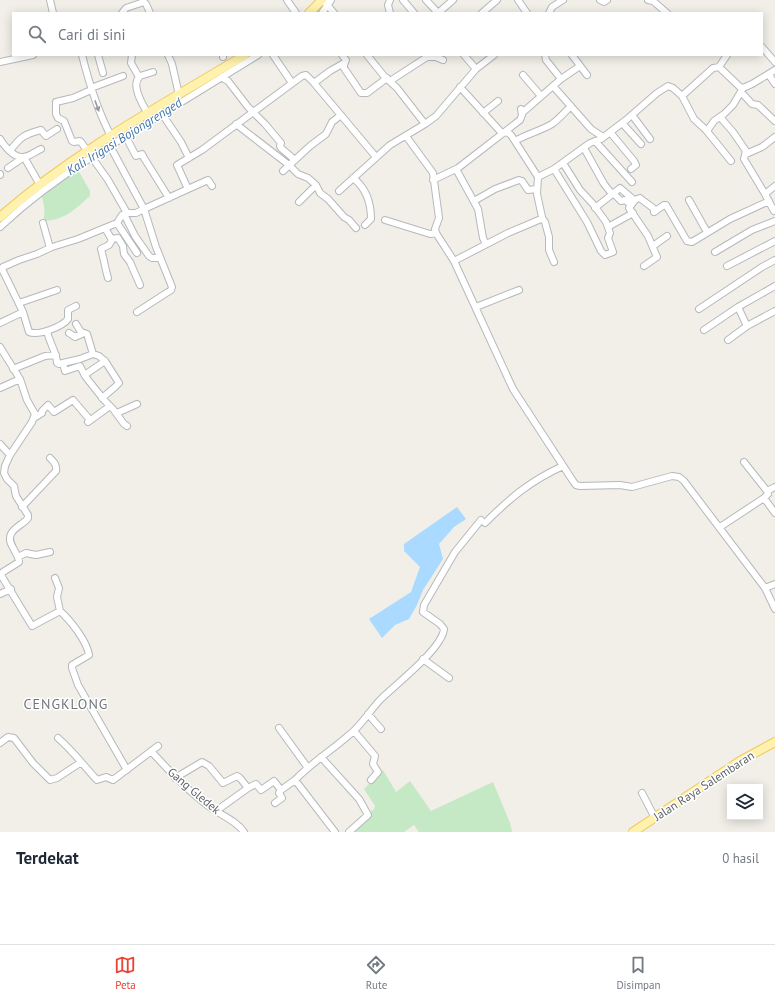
<!DOCTYPE html>
<html lang="id">
<style>
body{margin:0;font-family:"PT Sans",sans-serif;background:#f6f6f7;color:#1f2937}
.controls{position:absolute;right:12px;bottom:12px;display:grid;overflow:hidden;border-radius:0px;box-shadow:0 2px 10px #0003}
.controls button{width:36px;height:36px;display:grid;place-items:center;padding:0;border:0;border-bottom:1px solid #e0e1e3;background:#fff;color:#1f2937;font:20px sans-serif}
.list{margin:0;padding:0;list-style:none}
h2{display:flex;justify-content:space-between;align-items:center;height:52px;margin:0;padding:0 16px;font-size:17px}
h2 small{font-size:13px;font-weight:400;color:#747a83}
.icon{flex:none;width:22px;height:22px;fill:none;stroke:currentColor;stroke-width:2;stroke-linecap:round;stroke-linejoin:round}
.map{position:relative;flex:none;width:775px;height:832px;overflow:hidden}
.search{position:absolute;background:#fff;box-shadow:0 2px 10px #0003;left:12px;right:12px;top:12px;height:44px;display:flex;align-items:center;gap:10px;box-sizing:border-box;padding:0 14px;border-radius:0px;color:#747a83;font-size:15px}
.sheet{height:112px;background:#fff}
nav{display:flex;justify-content:space-around;align-items:center;box-sizing:border-box;height:56px;border-top:1px solid #e0e1e3;background:#fff;font-size:11px;color:#747a83}
nav a{display:grid;justify-items:center;gap:2px}
nav .on{color:#ea4335}
.map>svg:first-child{display:block}
.green{fill:#c5e8c5}
.water{fill:#aadaff}
.lines{fill:none;stroke-linecap:round;stroke-linejoin:round}
.canal{stroke:#aadaff;stroke-width:4.5}
.minor-casing{stroke:#b5b8bc;stroke-width:8}
.major-casing{stroke:#f2c960;stroke-width:10}
.minor{stroke:#fff;stroke-width:6}
.major{stroke:#fff2af;stroke-width:8}
.oneway{fill:#979a9d}
.labels{text-anchor:middle;stroke-width:3;stroke-linejoin:round;paint-order:stroke}
.street-label{font-size:12px;fill:#5f6368;stroke:#fff}
.water-label{font-size:13px;font-style:italic;fill:#4174aa;stroke:#fff}
.quarter-label{font-size:14px;letter-spacing:1px;fill:#70757a;stroke:#fff}
</style>
<div class="map">
<svg width="775" height="832" viewBox="0 0 775 832">
<rect width="100%" height="100%" fill="#f1efe8"/>
<!-- green -->
<path class="green" d="M 74,163 L 90,191 L 90,196 C 74,210 65,220 43,221 C 46,214 44,202 41,195 L 20,203 Z
M 383,770 L 396,792 L 410,781 L 431,811 L 493,782 L 510,823 L 512,832 L 419,832 L 414,825 L 404,832 L 347,832 L 374,809 L 375,806 L 364,789 Z"/>
<!-- water -->
<path class="water" d="M 457,507 L 466,519 L 454,527 L 439,544 L 443,559 L 423,590 L 417,605 L 409,619 L 395,625 L 382,638 L 369,619 L 411,592 L 420,567 L 404,551 L 404,544 Z"/>
<g class="lines">
<!-- canal -->
<path class="canal" d="M 316,13 L 328,1
M 113,141 L 163,110"/>
<!-- minor casing -->
<g class="minor-casing">
<path id="minor" d="M 50,0 L 53,13
M 287,0 L 296,13
M 323,0 L 334,13
M 403,0 L 414,13
M 426,0 L 438,13
M 518,0 L 527,13
M 600,0 L 604,2 L 607,0
M 648,0 L 653,1 L 667,13
M 122,13 L 126,8 L 144,2 L 146,4 L 150,13
M 322,13 L 331,0
M 390,13 L 388,5 L 390,0
M 438,13 L 453,0
M 482,13 L 497,0
M 549,13 L 552,7 L 563,0
M 762,47 L 775,62
M 82,55 C 89,83 97,110 111,136
M 98,55 L 103,73
M 132,55 L 131,63 L 139,77
M 168,55 L 172,64 L 179,95
M 223,55 L 223,57
M 273,55 L 292,83
M 342,55 L 346,60 L 344,65 L 344,68 L 361,93 L 367,93 L 387,78
M 464,55 L 476,69
M 545,55 L 546,60 L 561,79
M 572,55 L 587,75
M 0,62 L 33,55
M 719,67 L 740,87 L 743,88 L 752,84 L 775,70
M 719,67 L 727,55
M 523,75 L 541,96
M 769,75 L 775,84
M 223,76 L 224,79 L 228,81 L 248,107 L 265,124 L 281,143 L 280,146 L 281,148 L 295,160
M 390,81 L 427,57 L 436,57 L 443,60
M 314,83 L 330,71 L 344,63
M 553,86 L 591,129 L 603,137
M 460,87 L 500,131 L 502,133 L 507,132 L 511,135 L 538,177 L 554,169 L 590,143 L 601,139 L 626,120 L 657,93 L 668,86 L 673,88 L 682,96 L 694,119 L 706,130 L 731,161
M 91,88 L 123,76
M 91,90 L 73,98 L 56,102 L 56,114 L 58,118 L 64,121 L 72,141 L 74,142 L 80,141 L 81,142 L 108,180 L 127,213
M 741,92 L 752,104 L 758,105 L 775,121
M 682,96 L 713,68 L 719,67
M 483,113 L 498,101
M 522,113 L 561,79 L 580,66
M 148,114 C 143,105 130,85 140,76 L 153,72
M 632,115 L 650,139
M 720,117 L 733,132 L 746,151 L 744,159 L 765,194
M 622,123 L 641,144
M 236,124 L 289,165 L 298,174 L 308,178 L 316,185 L 320,193 L 328,199 L 344,217 L 349,220 L 356,228
M 425,124 L 436,116 L 476,69 L 494,55
M 707,131 L 714,121 L 724,114 L 733,105 L 743,88
M 610,132 L 634,161 L 636,165 L 631,169
M 406,136 L 433,173 L 439,218 L 435,229 L 436,233 L 454,261 L 513,389 L 573,481 L 576,485 L 580,486 L 620,485 L 632,487 L 672,476 L 679,477 L 684,481 L 765,588 L 775,609
M 126,137 L 136,156 L 142,154 L 144,158 L 169,198
M 0,139 C 4,146 14,158 23,157 C 29,157 36,151 41,149
M 515,141 C 527,134 540,131 552,124 C 559,119 565,112 571,106
M 595,141 L 632,182
M 110,146 L 144,209 L 156,247 L 172,287 L 171,290 L 137,312
M 584,148 L 604,184 L 612,194
M 10,151 C 20,137 25,134 41,130 L 46,136 L 57,129
M 746,154 L 762,147 L 775,137
M 189,158 L 181,142 L 162,114 L 258,55
M 8,168 L 24,157 L 40,185
M 456,169 L 478,209 L 483,238 L 486,244
M 554,169 L 587,222 L 601,251 L 605,255 L 613,252 L 608,238 L 610,233 L 606,222 L 593,204 L 580,190 L 563,163
M 283,171 L 310,146 L 326,134 L 332,122 L 341,115
M 0,174 L 0,175
M 353,178 C 366,188 371,202 371,219 L 365,225
M 433,180 L 458,168 L 520,120 L 522,115 L 521,109
M 775,186 L 765,194 L 774,211 L 775,210
M 188,189 L 208,180 L 212,186
M 339,191 L 390,145 L 425,124 L 397,88 L 384,76 L 367,55
M 613,193 L 621,201 L 625,200 L 631,205
M 635,200 L 629,208 L 648,236 L 657,257 L 644,266
M 689,200 L 707,232
M 474,201 L 495,189 L 519,180 L 522,181 L 528,190 L 537,189
M 299,202 L 316,185
M 595,208 L 620,188 L 634,200 L 640,198 C 645,203 651,205 656,211
M 654,212 L 664,205 L 666,205 L 687,241 L 692,242 L 730,219 L 769,201
M 124,214 L 135,236 L 149,256 L 152,258 L 160,258
M 542,218 L 545,222 L 549,237 L 549,250 L 554,262
M 385,220 L 430,234 L 436,233
M 43,223 L 50,248
M 117,223 L 137,253
M 0,227 C 28,201 60,177 92,157 C 115,142 139,129 162,114 L 159,108
M 608,227 L 633,213
M 105,228 L 112,240 L 109,245 L 101,249 C 104,259 105,268 108,278
M 111,239 L 118,238 L 123,246 L 124,254 L 130,262 L 140,285
M 653,246 L 667,236
M 715,252 L 752,230 L 775,221
M 454,261 L 508,233 L 541,219 L 542,217 L 537,194 L 538,177
M 727,266 L 775,241
M 19,303 L 57,290
M 76,306 L 68,310 L 68,319 C 62,327 38,336 29,332 L 23,312 L 2,269 L 3,267 L 19,260 L 37,254 L 52,247 L 78,239 L 117,223 L 122,215 L 127,213 L 136,213 L 144,209 L 188,189 L 177,165 L 202,150 L 302,76 L 306,75 L 314,83 L 376,157
M 476,307 L 519,290
M 738,307 L 747,326
M 699,309 L 762,267 L 775,260
M 0,323 L 23,312
M 76,324 L 81,332 L 87,334 L 93,354
M 704,330 L 738,307 L 775,286
M 47,331 C 49,342 57,353 57,363 L 59,364 L 63,363 L 65,371 L 80,366 L 85,376
M 69,333 L 75,337 L 84,333
M 728,340 L 747,326 L 775,311
M 0,347 L 20,379 L 27,400 L 35,414 L 32,422 L 10,455 L 5,466 L 4,473 L 7,479 L 14,486 L 16,496 L 28,515 L 28,518 C 24,524 14,527 11,534 C 6,543 19,553 19,562 L 3,572 L 1,575 L 32,626 L 60,611 C 70,620 87,641 89,655 L 72,665 L 72,668 L 78,685 L 127,770
M 105,361 L 86,374 L 85,376 L 104,400 L 113,409 L 124,424 L 127,426
M 63,363 L 80,359 L 93,354 L 99,356 L 105,361 L 119,383 L 115,387 L 102,398
M 13,369 L 45,356 L 56,355
M 0,388 L 20,379
M 117,413 L 137,404
M 34,418 L 42,413 L 42,411 L 48,405 L 54,412 L 73,400 L 90,420
M 88,422 L 110,406
M 0,444 L 10,455
M 744,462 L 767,491
M 764,498 L 775,513
M 22,507 L 56,471 C 57,465 54,462 50,458
M 485,523 C 510,498 530,481 563,466
M 720,527 L 764,498 L 768,494 L 767,491 L 775,487
M 18,557 L 26,553 L 36,555 L 50,552
M 55,578 L 59,588 L 57,597 L 60,611
M 765,588 L 775,584
M 0,594 L 11,589
M 423,659 L 449,678
M 368,714 L 381,729
M 279,728 L 308,768
M 354,731 L 375,756 L 373,764 L 378,772 L 371,780
M 58,738 C 73,751 84,766 97,780 L 106,777 L 113,780 L 158,746
M 0,743 L 8,737 L 14,738 L 33,763 L 50,780 L 57,778 L 80,763
M 151,751 C 169,771 186,789 207,805 C 218,814 236,820 244,832
M 321,757 L 359,799 L 368,815 L 349,832
M 175,778 L 202,762 L 209,766 L 223,783 L 237,776 L 240,778 L 248,788 L 256,784 L 261,790 L 274,781 L 281,790 L 295,780 L 335,832
M 295,780 C 311,763 331,751 349,735 C 362,725 370,710 381,699 C 396,684 442,649 444,629 L 440,624 L 423,612 L 424,605 L 455,552 L 481,520
M 642,793 L 655,818
M 275,803 L 282,798 L 279,793 L 281,790
M 216,811 L 248,788"/>
</g>
<!-- major casing -->
<g class="major-casing">
<path id="major" d="M 309,13 L 322,0
M 0,217 C 74,152 162,105 245,55
M 633,832 L 740,761 L 775,742"/>
</g>
<!-- minor -->
<use href="#minor" class="minor"/>
<!-- major -->
<use href="#major" class="major"/>
</g>
<!-- one-way arrows -->
<defs><path id="oneway-solid" d="M-6-.8H1V-3.2L6.5 0L1 3.2V.8H-6Z"/></defs>
<use class="oneway" href="#oneway-solid" transform="translate(97 106) rotate(70)"/>
<g class="labels">
<!-- street labels -->
<g class="street-label">
<text transform="translate(704 786) rotate(-33)" y="4">Jalan Raya Salembaran</text>
<text transform="translate(194 791) rotate(40)" y="4">Gang Gledek</text>
</g>
<!-- water labels -->
<g class="water-label">
<text transform="translate(124 136) rotate(-32)" y="5">Kali Irigasi Bojongrenged</text>
</g>
<!-- quarter labels -->
<g class="quarter-label">
<text x="66" y="709">CENGKLONG</text>
</g>
</g>
</svg>
<div class="controls">
<button><svg class="icon" aria-label="layers" viewBox="0 0 24 24"><path d="M12 4l9 5-9 5-9-5zM3 14l9 5 9-5"/></svg></button>
</div>
<div class="search"><svg class="icon" aria-label="search" viewBox="0 0 24 24"><circle cx="10" cy="10" r="6"/><path d="M15 15l6 6"/></svg>Cari di sini</div>
</div>
<section class="sheet">
<h2>Terdekat<small>0 hasil</small></h2>
<ul class="list">
</ul>
</section>
<nav>
<a class="on"><svg class="icon" aria-label="map" viewBox="0 0 24 24"><path d="M3 6l6-2 6 2 6-2v14l-6 2-6-2-6 2zM9 4v14M15 6v14"/></svg>Peta</a>
<a><svg class="icon" aria-label="directions" viewBox="0 0 24 24"><path d="M12 3l9 9-9 9-9-9zM9 14v-3h6M13 9l2 2-2 2"/></svg>Rute</a>
<a><svg class="icon" aria-label="saved" viewBox="0 0 24 24"><path d="M7 4h10v16l-5-4-5 4z"/></svg>Disimpan</a>
</nav>
